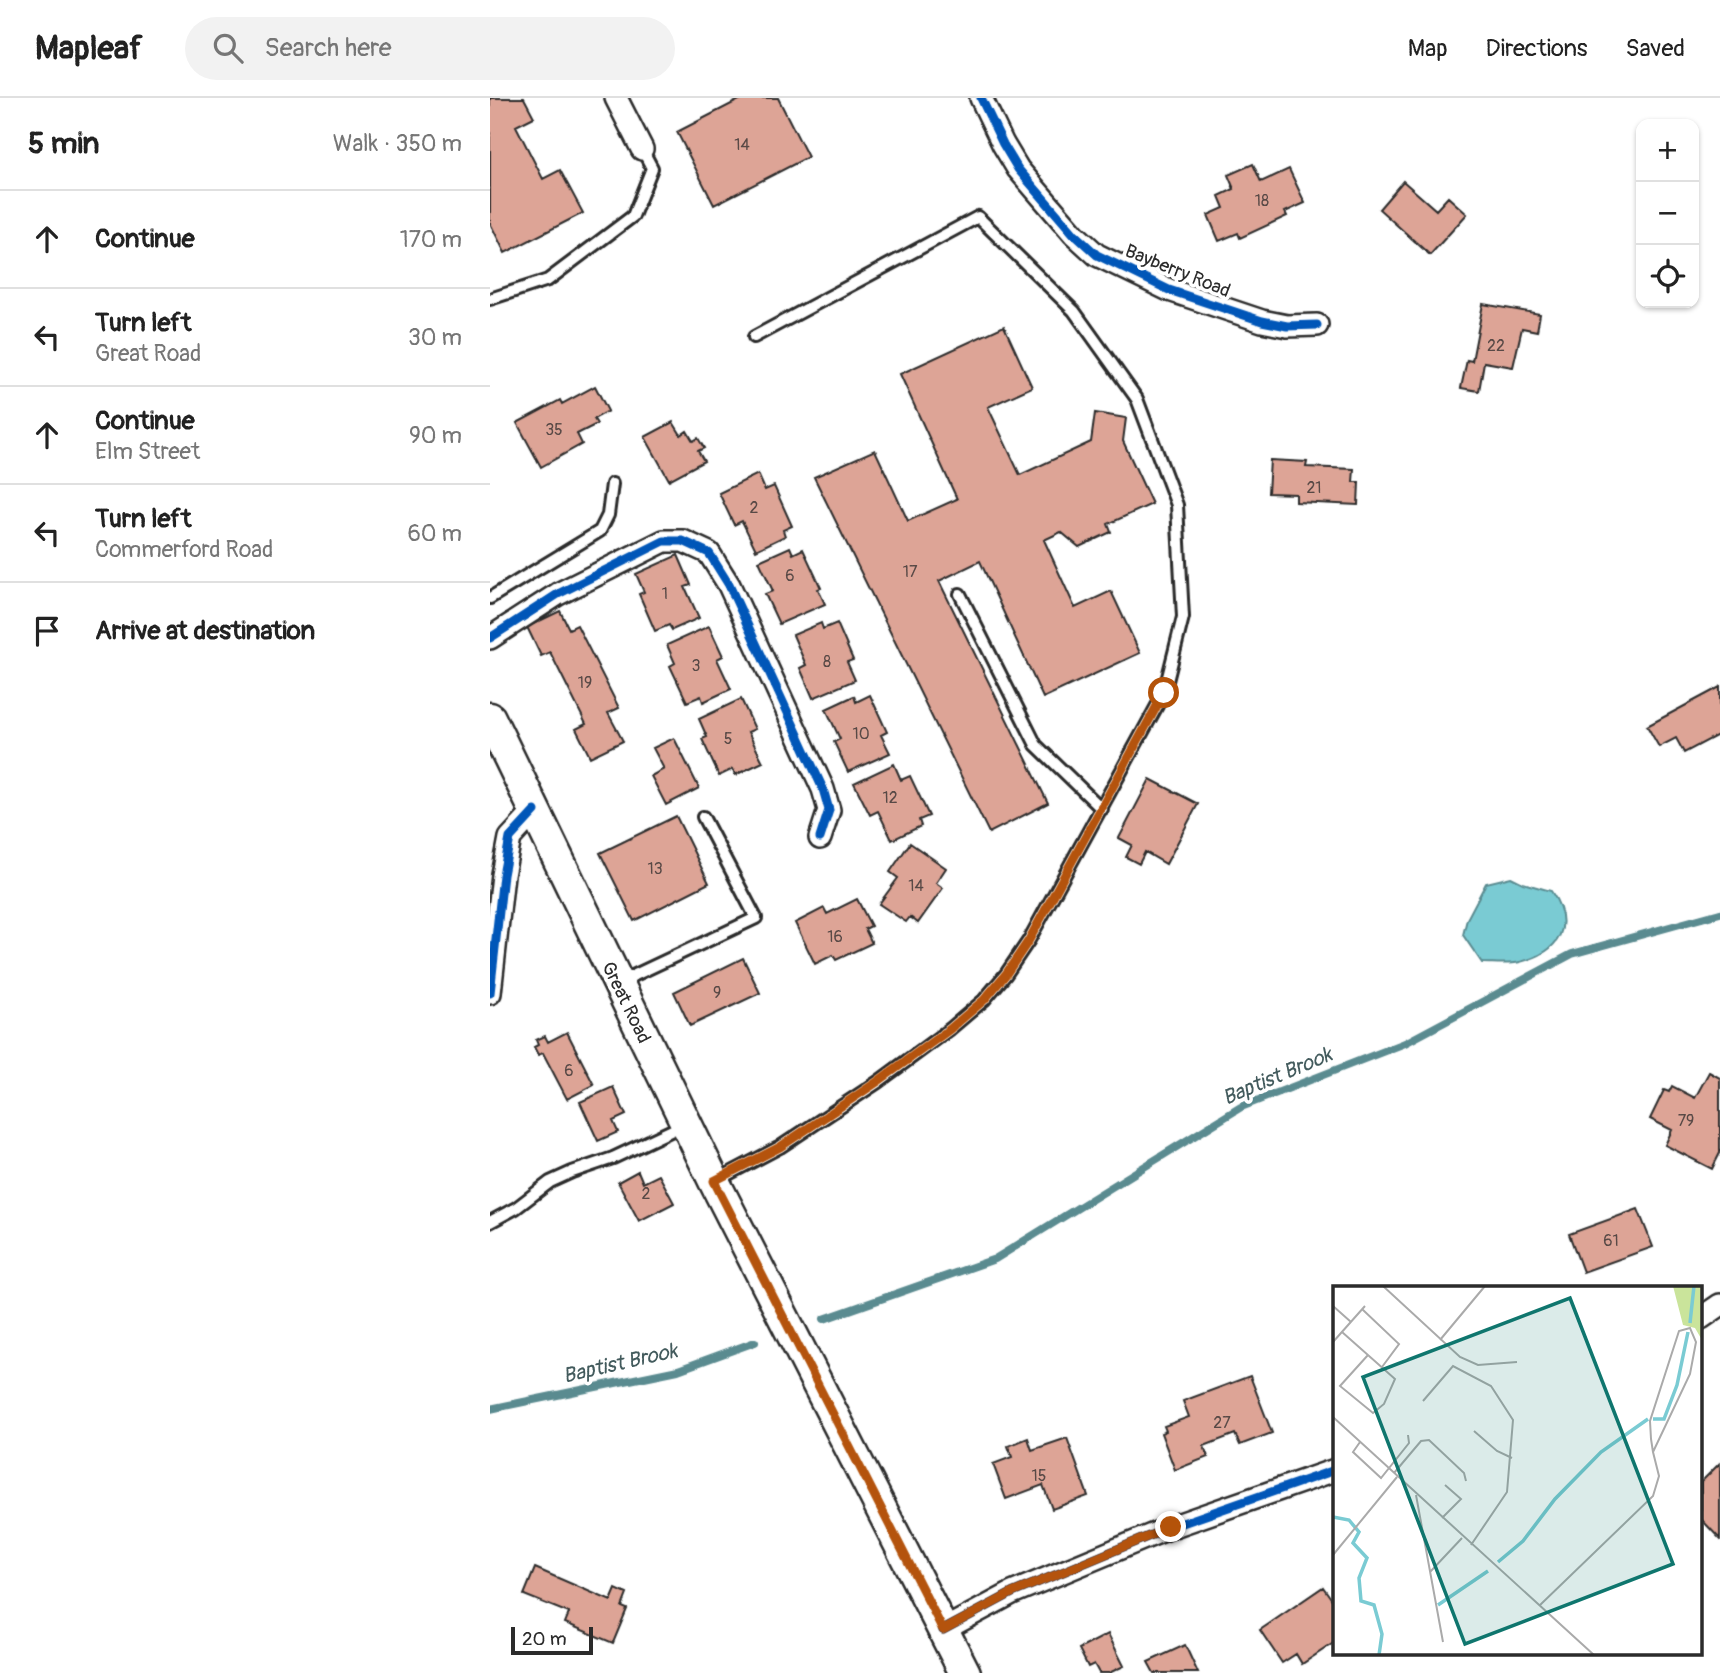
<!DOCTYPE html>
<meta charset="utf-8">
<style>
body{margin:0;font-family:Pangolin,sans-serif;background:#f2f2f2;color:#222}
.controls{position:absolute;right:21px;top:21px;display:grid;overflow:hidden;border-radius:14px;box-shadow:0 2px 5px #0004}
.controls button{width:63px;height:63px;display:grid;place-items:center;padding:0;border:0;border-bottom:2px solid #e0e0e0;background:#fff;color:#222;font:35px sans-serif}
.scale{position:absolute;left:21px;bottom:18px;width:82px;box-sizing:border-box;padding-left:7px;border:4px solid #2b2b2b;border-top:0;font-size:19px;line-height:24px;white-space:nowrap;color:#2b2b2b;-webkit-text-stroke:5px #fff;paint-order:stroke}
.stop{position:absolute;width:21px;height:21px;margin:-16px;border:5px solid #b45309;border-radius:50%;background:#fff}
.stop.end{background:#b45309;border-color:#fff;box-shadow:0 2px 7px #0008}
.list{margin:0;padding:0;list-style:none}
h2{display:flex;justify-content:space-between;align-items:center;height:91px;margin:0;padding:0 28px;font-size:30px}
h2 small{font-size:23px;font-weight:400;color:#767676}
.list li{display:grid;grid-template-columns:46px 1fr auto;gap:21px;align-items:center;box-sizing:border-box;height:98px;padding:0 28px;border-top:2px solid #e0e0e0}
.list b{display:block;font-size:26px;white-space:nowrap}
.list p{margin:0;font-size:23px;white-space:nowrap;color:#767676}
.list em{font-size:23px;font-style:normal;color:#767676}
.icon{flex:none;width:38px;height:38px;fill:none;stroke:currentColor;stroke-width:2;stroke-linecap:round;stroke-linejoin:round}
.map{position:relative;flex:none;width:1230px;height:1575px;overflow:hidden}
header{display:flex;align-items:center;gap:42px;box-sizing:border-box;height:98px;padding:0 35px;background:#fff;border-bottom:2px solid #e0e0e0}
header strong{font-size:33px}
nav{display:flex;gap:38px;margin-inline-start:auto;font-size:24px}
.search{width:490px;height:63px;background:#f2f2f2;display:flex;align-items:center;gap:18px;box-sizing:border-box;padding:0 24px;border-radius:38px;color:#767676;font-size:26px}
main{display:flex}
aside{flex:1;background:#fff}
.map>svg:first-child{display:block}
.water{fill:#7acbd3;stroke:#5a8b90;stroke-width:2}
.lines{fill:none;stroke-linecap:round;stroke-linejoin:round}
.stream{stroke:#5a8b90;stroke-width:8}
.building{fill:#dda496;stroke:#2b2b2b;stroke-width:2}
.lane-casing{stroke:#2b2b2b;stroke-width:16}
.street-casing{stroke:#2b2b2b;stroke-width:26}
.secondary-casing{stroke:#2b2b2b;stroke-width:35}
.lane{stroke:#fff;stroke-width:10}
.street{stroke:#fff;stroke-width:21}
.secondary{stroke:#fff;stroke-width:30}
.cycleway-casing{stroke:#fff;stroke-width:13}
.cycleway{stroke:#0057b8;stroke-width:9}
.route{stroke:#b45309;stroke-width:9}
.labels{text-anchor:middle;stroke-width:7;stroke-linejoin:round;paint-order:stroke}
.number-label{font-size:16px;fill:#584946}
.street-label{font-size:19px;fill:#2b2b2b;stroke:#fff}
.water-label{font-size:21px;font-style:italic;fill:#435b5d;stroke:#fff}
.inset-river{fill:none;stroke:#7acbd3;stroke-width:3.5}
.inset-road{fill:none;stroke:#aaa;stroke-width:2}
.view{fill:#0f766e;fill-opacity:0.15;stroke:#0f766e;stroke-width:3.5}
.inset-edge{fill:none;stroke:#2b2b2b;stroke-width:3.5}
</style>
<header>
<strong>Mapleaf</strong>
<div class="search"><svg class="icon" aria-label="search" viewBox="0 0 24 24"><circle cx="10" cy="10" r="6"/><path d="M15 15l6 6"/></svg>Search here</div>
<nav><a>Map</a><a>Directions</a><a>Saved</a></nav>
</header>
<main>
<aside>
<h2>5 min<small>Walk · 350 m</small></h2>
<ul class="list">
<li><svg class="icon" aria-label="ahead" viewBox="0 0 24 24"><path d="M12 20V5M6 11l6-6 6 6"/></svg><div><b>Continue</b></div><em>170 m</em></li>
<li><svg class="icon" aria-label="left" viewBox="0 0 24 24"><path d="M17 20v-9H6M10 6l-5 5 5 5"/></svg><div><b>Turn left</b><p>Great Road</p></div><em>30 m</em></li>
<li><svg class="icon" aria-label="ahead" viewBox="0 0 24 24"><path d="M12 20V5M6 11l6-6 6 6"/></svg><div><b>Continue</b><p>Elm Street</p></div><em>90 m</em></li>
<li><svg class="icon" aria-label="left" viewBox="0 0 24 24"><path d="M17 20v-9H6M10 6l-5 5 5 5"/></svg><div><b>Turn left</b><p>Commerford Road</p></div><em>60 m</em></li>
<li><svg class="icon" aria-label="arrive" viewBox="0 0 24 24"><path d="M6 21V4h12l-3 4 3 4H6"/></svg><div><b>Arrive at destination</b></div></li>
</ul>
</aside>
<div class="map">
<svg width="1230" height="1575" viewBox="0 0 1230 1575">
<rect width="100%" height="100%" fill="#fff"/>
<filter id="ink" filterUnits="userSpaceOnUse"><feTurbulence type="fractalNoise" baseFrequency=".0143" numOctaves="2"/><feDisplacementMap in="SourceGraphic" scale="14" xChannelSelector="R" yChannelSelector="G"/><feConvolveMatrix kernelMatrix="1 2 1 2 8 2 1 2 1" color-interpolation-filters="sRGB"/></filter>
<g filter="url(#ink)">
<!-- water -->
<path class="water" d="M 1021,779 L 1033,785 L 1061,793 C 1085,828 1070,854 1030,864 C 1019,867 1004,865 992,865 L 973,837 L 977,821 L 996,785 Z"/>
<g class="lines">
<!-- stream -->
<path class="stream" d="M 334,1221 L 505,1161 L 751,1009 L 915,945 L 1082,856 L 1230,815
M 0,1311 L 188,1272 L 265,1244"/>
</g>
<!-- building -->
<path class="building" d="M 0,0 L 34,0 L 44,19 L 26,28 L 53,81 L 70,72 L 93,115 L 15,155 L 0,125 Z
M 253,0 L 288,0 L 318,59 L 224,107 L 187,34 Z
M 763,66 L 771,84 L 799,71 L 815,105 L 795,114 L 797,118 L 750,140 L 748,135 L 729,143 L 718,117 L 734,110 L 729,98 L 744,91 L 738,77 Z
M 913,83 L 946,112 L 958,99 L 977,116 L 940,157 L 889,111 Z
M 993,206 L 1050,216 L 1047,233 L 1032,230 L 1023,269 L 994,264 L 989,293 L 971,290 L 977,262 L 982,263 Z
M 514,228 L 542,289 L 498,309 L 530,377 L 601,344 L 605,315 L 636,320 L 633,343 L 662,406 L 618,426 L 621,434 L 589,449 L 571,434 L 554,442 L 585,510 L 621,493 L 650,555 L 553,600 L 490,463 L 449,483 L 558,705 L 499,735 L 324,379 L 385,352 L 418,423 L 467,401 L 410,276 Z
M 105,288 L 118,313 L 104,321 L 107,326 L 87,336 L 92,346 L 51,369 L 27,325 L 70,302 L 72,306 Z
M 183,324 L 191,337 L 197,333 L 203,343 L 208,340 L 214,350 L 208,353 L 214,363 L 179,382 L 155,339 Z
M 780,362 L 817,364 L 816,369 L 864,371 L 863,384 L 869,384 L 868,407 L 806,404 L 806,396 L 778,395 Z
M 268,376 L 275,392 L 284,388 L 302,428 L 293,432 L 295,438 L 266,452 L 252,423 L 244,427 L 229,395 Z
M 300,449 L 303,456 L 313,451 L 331,490 L 328,491 L 335,506 L 289,526 L 275,496 L 283,493 L 269,463 Z
M 188,457 L 201,487 L 195,489 L 209,520 L 182,532 L 179,527 L 165,533 L 149,496 L 154,494 L 146,476 Z
M 70,513 L 79,531 L 87,527 L 129,610 L 118,615 L 133,643 L 100,659 L 86,631 L 96,626 L 60,554 L 51,558 L 37,529 Z
M 331,525 L 333,531 L 347,525 L 363,562 L 357,564 L 365,582 L 323,600 L 310,570 L 316,567 L 303,537 Z
M 219,528 L 233,558 L 227,561 L 241,591 L 213,604 L 211,598 L 197,604 L 180,568 L 185,565 L 177,547 Z
M 1230,589 L 1230,622 L 1228,623 L 1230,636 L 1194,655 L 1186,640 L 1169,649 L 1157,628 Z
M 380,597 L 397,634 L 391,637 L 400,655 L 358,674 L 344,644 L 350,641 L 336,611 L 364,598 L 366,604 Z
M 251,601 L 265,631 L 258,634 L 273,664 L 245,677 L 243,671 L 229,678 L 212,641 L 217,639 L 209,621 Z
M 184,640 L 209,690 L 176,707 L 161,678 L 174,671 L 163,650 Z
M 404,666 L 411,682 L 420,678 L 439,718 L 429,722 L 431,728 L 402,742 L 388,713 L 380,717 L 364,685 Z
M 660,681 L 708,706 L 676,766 L 655,754 L 649,766 L 636,759 L 642,747 L 629,740 Z
M 186,718 L 219,785 L 144,823 L 110,755 Z
M 420,745 L 456,770 L 446,785 L 453,790 L 428,825 L 420,819 L 416,824 L 389,806 L 408,780 L 400,774 Z
M 367,801 L 381,828 L 375,831 L 382,845 L 346,862 L 343,857 L 325,866 L 305,825 L 334,810 L 337,816 Z
M 253,860 L 270,895 L 200,928 L 184,894 Z
M 77,934 L 104,987 L 77,1001 L 53,955 L 48,957 L 44,949 L 48,947 L 46,942 L 55,938 L 58,944 Z
M 1219,974 L 1230,980 L 1230,1055 L 1222,1071 L 1175,1047 L 1182,1032 L 1160,1021 L 1174,992 L 1179,994 L 1182,988 L 1205,1000 Z
M 123,989 L 136,1017 L 123,1023 L 128,1034 L 108,1043 L 90,1004 Z
M 148,1073 L 153,1085 L 169,1077 L 184,1105 L 149,1123 L 128,1084 Z
M 1148,1111 L 1163,1149 L 1093,1174 L 1079,1136 Z
M 760,1278 L 782,1335 L 750,1347 L 745,1336 L 714,1348 L 718,1359 L 685,1372 L 671,1335 L 676,1333 L 674,1328 L 699,1319 L 693,1303 Z
M 538,1340 L 542,1352 L 577,1340 L 598,1398 L 562,1411 L 553,1387 L 516,1401 L 503,1366 L 522,1359 L 518,1348 Z
M 1230,1365 L 1230,1441 L 1211,1421 L 1211,1384 Z
M 45,1470 L 121,1503 L 126,1491 L 137,1496 L 132,1509 L 137,1511 L 123,1545 L 75,1525 L 79,1515 L 34,1497 Z
M 833,1489 L 843,1503 L 845,1501 L 845,1544 L 812,1566 L 806,1556 L 792,1565 L 770,1532 Z
M 618,1536 L 634,1568 L 619,1575 L 609,1575 L 604,1566 L 598,1569 L 589,1551 Z
M 695,1547 L 708,1575 L 664,1575 L 658,1564 Z"/>
<g class="lines">
<!-- lane casing -->
<g class="lane-casing">
<path id="lane" d="M 0,201 L 58,182 L 143,118 L 162,70 L 152,51
M 470,496 L 546,647 L 612,711
M 0,500 L 110,433 L 118,417 L 122,386
M 130,884 L 266,820 L 213,719
M 227,1082 L 290,1049 L 388,984 L 460,931 L 494,902 L 516,876 L 539,842 L 674,595 L 693,519 L 687,407 L 647,301 L 584,213 L 488,119 L 264,239
M 0,1124 L 26,1110 L 60,1084 L 82,1074 L 123,1060 L 193,1027"/>
</g>
<!-- street casing -->
<g class="street-casing">
<path id="street" d="M 126,0 L 152,51
M 491,0 L 513,46 L 528,71 L 584,136 L 607,157 L 679,192 L 772,223 L 797,228 L 827,227
M 0,540 L 68,496 L 174,443 L 193,443 L 219,455 L 239,487 L 333,691 L 339,712 L 330,740
M 0,895 L 13,777 L 20,740 L 45,713
M 1211,1220 L 1230,1207
M 453,1532 L 522,1495 L 681,1429 L 845,1372"/>
</g>
<!-- secondary casing -->
<g class="secondary-casing">
<path id="secondary" d="M 0,620 L 224,1083 L 475,1575"/>
</g>
<!-- lane -->
<use href="#lane" class="lane"/>
<!-- street -->
<use href="#street" class="street"/>
<!-- secondary -->
<use href="#secondary" class="secondary"/>
<!-- cycleway casing -->
<g class="cycleway-casing">
<path id="cycleway" d="M 491,0 L 513,46 L 528,71 L 584,136 L 607,157 L 679,192 L 772,223 L 797,228 L 827,227
M 0,540 L 68,496 L 174,443 L 193,443 L 219,455 L 239,487 L 333,691 L 339,712 L 330,740
M 0,895 L 13,777 L 20,740 L 45,713
M 453,1532 L 522,1495 L 681,1429 L 845,1372"/>
</g>
<!-- cycleway -->
<use href="#cycleway" class="cycleway"/>
</g>
</g>
<g class="lines" filter="url(#ink)">
<!-- route -->
<path class="route" d="M 674,595 L 539,842 L 516,876 L 494,902 L 460,931 L 387,984 L 290,1049 L 224,1083 L 453,1532 L 522,1495 L 681,1429"/>
</g>
<g class="labels">
<!-- number labels -->
<g class="number-label">
<text x="252" y="52">14</text>
<text x="772" y="108">18</text>
<text x="1006" y="253">22</text>
<text x="64" y="337">35</text>
<text x="824" y="395">21</text>
<text x="264" y="415">2</text>
<text x="420" y="479">17</text>
<text x="300" y="483">6</text>
<text x="175" y="501">1</text>
<text x="337" y="569">8</text>
<text x="206" y="573">3</text>
<text x="95" y="590">19</text>
<text x="371" y="641">10</text>
<text x="238" y="646">5</text>
<text x="400" y="705">12</text>
<text x="165" y="776">13</text>
<text x="426" y="793">14</text>
<text x="345" y="844">16</text>
<text x="227" y="900">9</text>
<text x="79" y="978">6</text>
<text x="1196" y="1028">79</text>
<text x="156" y="1101">2</text>
<text x="1121" y="1148">61</text>
<text x="732" y="1330">27</text>
<text x="549" y="1383">15</text>
</g>
<!-- street labels -->
<g class="street-label">
<text transform="translate(688 172) rotate(22)" y="7">Bayberry Road</text>
<text transform="translate(137 904) rotate(64)" y="7">Great Road</text>
</g>
<!-- water labels -->
<g class="water-label">
<text transform="translate(787 978) rotate(-23)" y="7">Baptist Brook</text>
<text transform="translate(130 1265) rotate(-13)" y="7">Baptist Brook</text>
</g>
</g>
<!-- overview -->
<g transform="translate(843 1188)">
<rect width="369" height="369" fill="#fff"/>
<path d="M 340,0 L 369,0 L 369,54 L 362,42 L 350,39 Z" fill="#cae49b"/>
<path class="inset-river" d="M 357,37 L 361,0M 320,133 L 331,133 L 344,99 L 355,46M 0,231 L 16,234 L 26,246 L 20,257 L 34,272 L 26,292 L 28,315 L 41,319 L 49,348 L 46,369M 165,276 L 190,255 L 222,213 L 268,166 L 315,133M 105,319 L 155,285"/>
<path class="inset-road" d="M 50,0 L 127,71 L 145,79 L 184,76M 0,20 L 18,36M 29,23 L 66,58 L 49,81M 9,46 L 62,93 L 51,118 L 40,127 L 7,100 L 35,69M 107,54 L 152,0M 0,56 L 32,20M 90,115 L 120,80 L 158,100 L 180,134 L 174,206 L 138,259M 0,131 L 261,369M 141,145 L 164,165 L 179,172M 27,156 L 20,166 L 48,192 L 76,157 L 75,149M 61,187 L 88,155 L 96,154 L 131,187 L 133,195M 83,209 L 110,356M 109,232 L 128,213 L 112,199M 0,269 L 64,191M 97,286 L 129,252M 206,320 L 320,210 L 326,190 L 320,166 L 318,153 L 317,135 L 346,45 L 357,42 L 363,56 L 357,88 L 320,166"/>
<path class="view" d="M 237,12 L 340,278 L 132,358 L 30,91 Z"/>
<rect width="369" height="369" class="inset-edge"/>
</g>
</svg>
<div class="controls">
<button>+</button>
<button>−</button>
<button><svg class="icon" aria-label="locate" viewBox="0 0 24 24"><circle cx="12" cy="12" r="6"/><path d="M12 2v4M12 18v4M2 12h4M18 12h4"/></svg></button>
</div>
<div class="scale">20 m</div>
<div class="stop" style="left:674px;top:595px"></div>
<div class="stop end" style="left:681px;top:1429px"></div>
</div>
</main>
